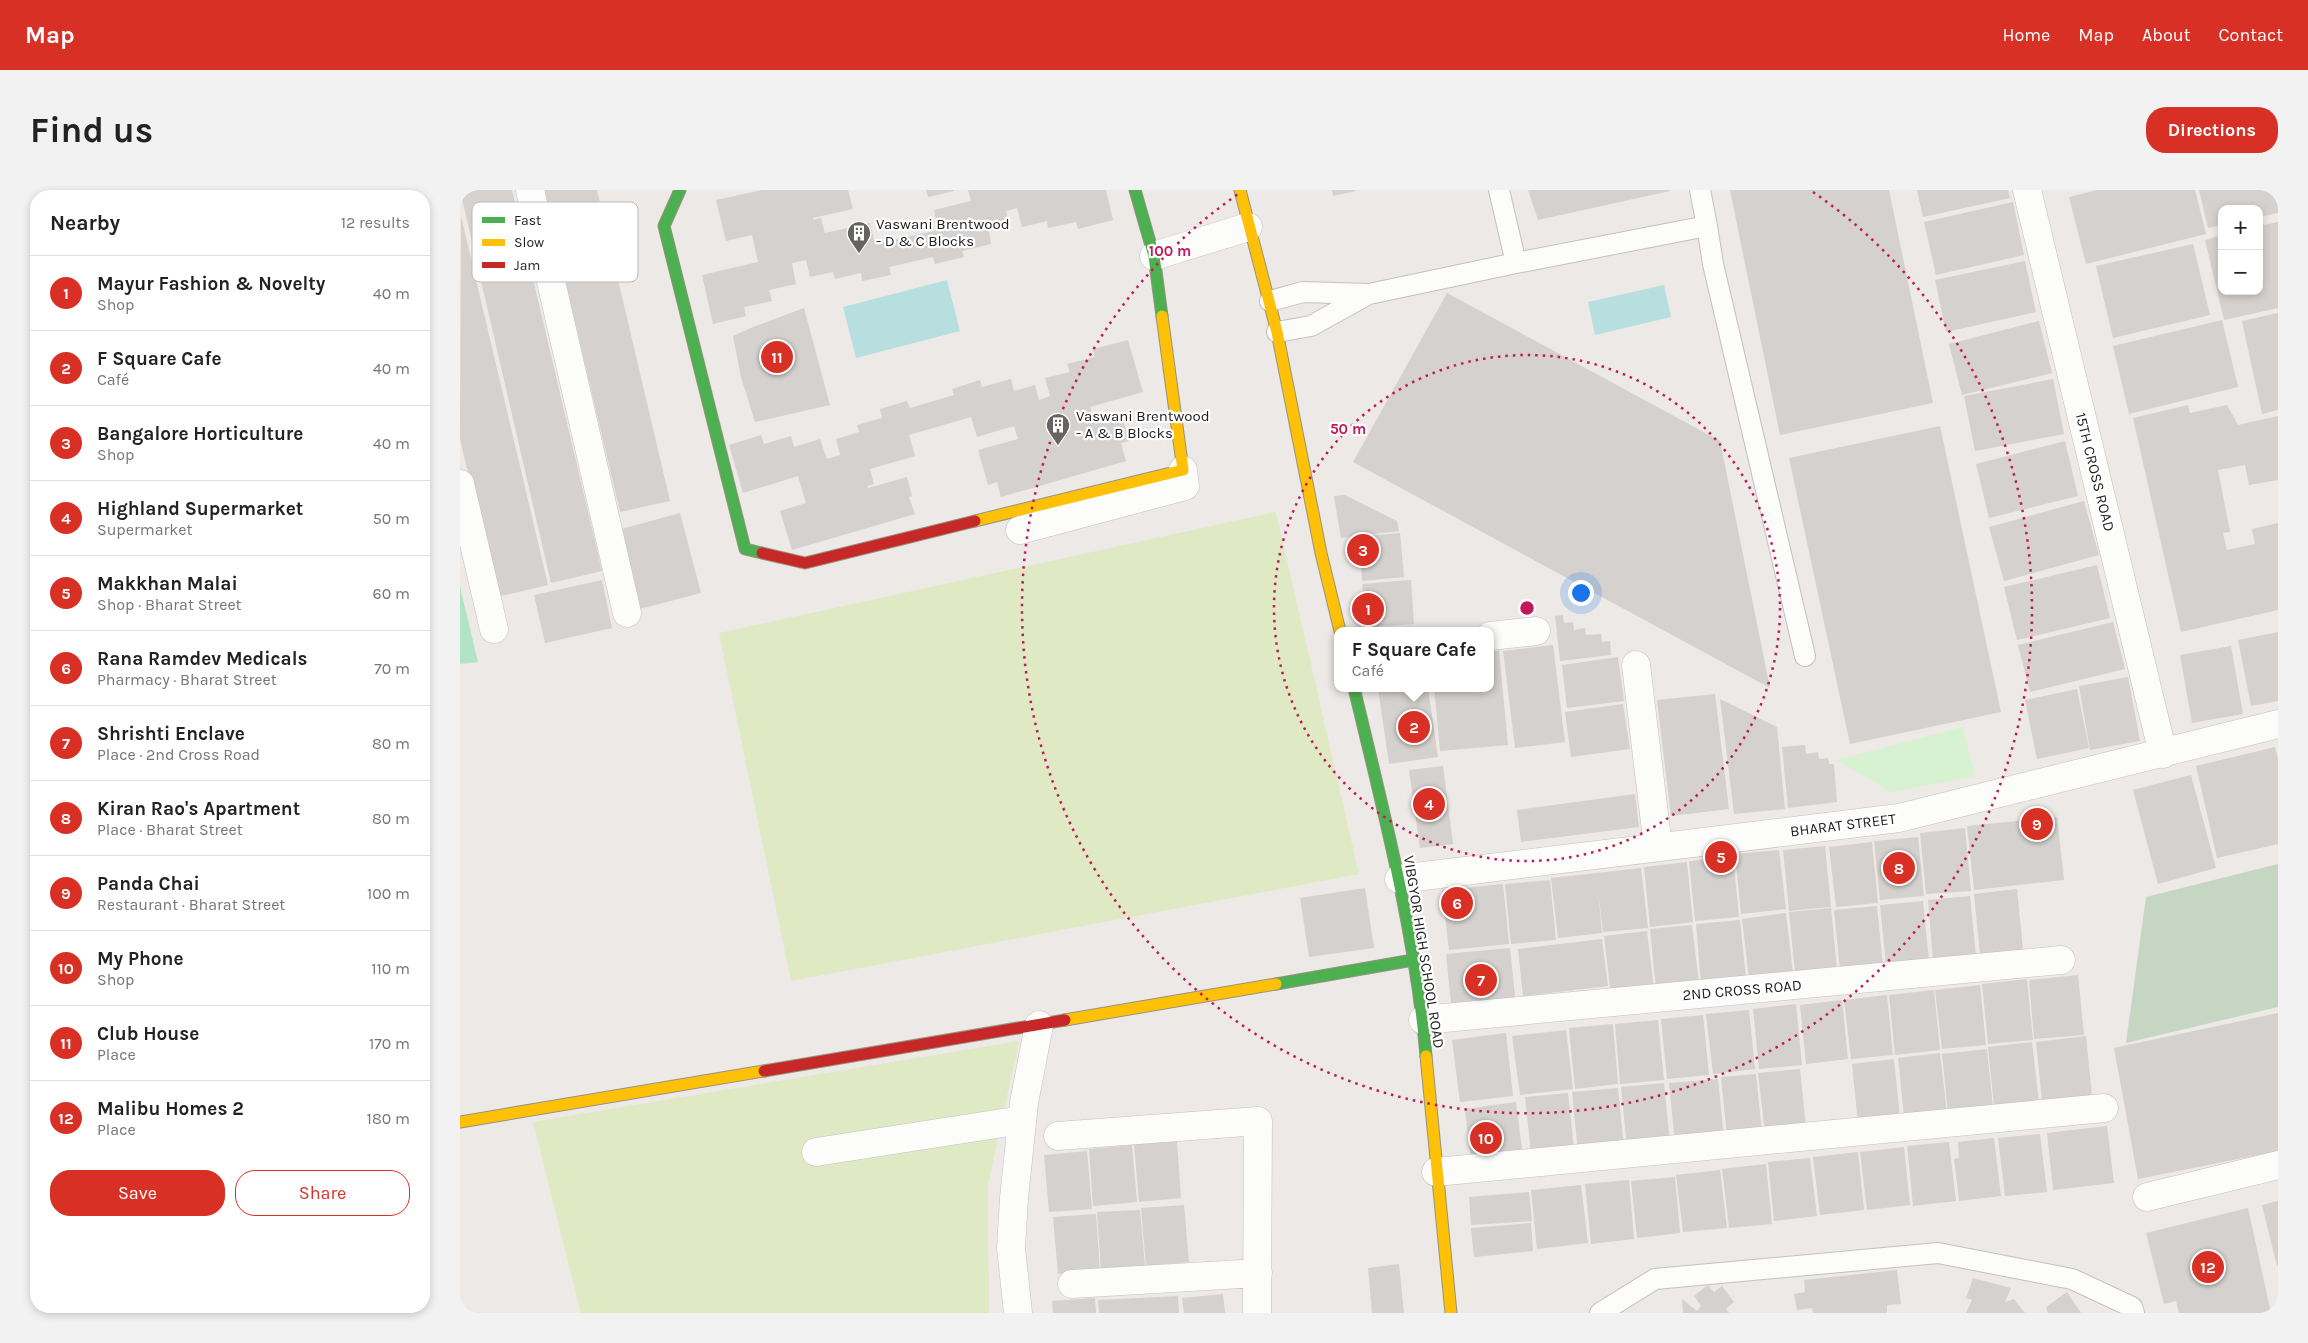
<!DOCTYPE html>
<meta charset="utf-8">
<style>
body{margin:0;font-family:Karla,sans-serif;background:#f2f2f2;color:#222}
.controls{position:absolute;right:15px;top:15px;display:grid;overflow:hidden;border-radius:10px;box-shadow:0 2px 8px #0003}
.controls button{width:45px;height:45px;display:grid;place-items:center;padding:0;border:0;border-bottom:1px solid #e0e0e0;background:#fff;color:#222;font:25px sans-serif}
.you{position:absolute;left:1120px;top:402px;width:18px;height:18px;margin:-12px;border:4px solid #fff;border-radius:50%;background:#1a73e8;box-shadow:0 0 0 8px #1a73e833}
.badge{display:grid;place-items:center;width:32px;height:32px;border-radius:50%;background:#d93025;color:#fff;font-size:16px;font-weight:700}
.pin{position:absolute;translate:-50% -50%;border:2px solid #fff;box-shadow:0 1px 5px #0006}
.popup{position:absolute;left:874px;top:437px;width:160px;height:65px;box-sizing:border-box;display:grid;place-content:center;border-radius:10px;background:#fff;filter:drop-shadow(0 1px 4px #0005);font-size:16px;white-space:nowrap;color:#767676}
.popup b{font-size:19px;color:#222}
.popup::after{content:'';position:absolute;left:50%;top:100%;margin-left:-10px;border:10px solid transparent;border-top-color:#fff}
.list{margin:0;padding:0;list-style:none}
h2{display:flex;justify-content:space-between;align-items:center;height:65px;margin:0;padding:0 20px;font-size:21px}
h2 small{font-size:16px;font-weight:400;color:#767676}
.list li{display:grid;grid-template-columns:32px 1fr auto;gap:15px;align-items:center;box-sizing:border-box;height:75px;padding:0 20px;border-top:1px solid #e0e0e0}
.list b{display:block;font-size:19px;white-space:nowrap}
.list p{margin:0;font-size:16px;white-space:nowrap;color:#767676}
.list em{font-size:16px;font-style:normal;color:#767676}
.actions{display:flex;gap:10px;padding:15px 20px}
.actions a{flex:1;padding:11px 0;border:1px solid #d93025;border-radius:20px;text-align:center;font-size:18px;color:#d93025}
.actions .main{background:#d93025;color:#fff}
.map{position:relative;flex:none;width:1818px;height:1123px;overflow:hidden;border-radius:20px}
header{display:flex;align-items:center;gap:30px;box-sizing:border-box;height:70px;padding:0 25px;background:#d93025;color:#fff}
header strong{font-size:24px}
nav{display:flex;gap:28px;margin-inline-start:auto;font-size:18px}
.intro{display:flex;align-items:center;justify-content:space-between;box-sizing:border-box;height:120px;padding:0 30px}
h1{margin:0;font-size:35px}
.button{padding:12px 22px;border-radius:20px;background:#d93025;color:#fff;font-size:18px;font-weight:700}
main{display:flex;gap:30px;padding:0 30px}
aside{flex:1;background:#fff;border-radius:20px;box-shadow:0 2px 8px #0003}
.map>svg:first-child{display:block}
.grass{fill:#dfeac4}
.cemetery{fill:#c5d7c2}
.park{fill:#d7f2d1}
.pitch{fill:#b0e4c4}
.water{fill:#b8dfe0}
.building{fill:#d4d1ce}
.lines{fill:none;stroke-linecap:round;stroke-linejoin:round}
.lane-casing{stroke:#c3c1c0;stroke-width:22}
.street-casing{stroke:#c3c1c0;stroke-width:29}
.fast-casing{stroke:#96937e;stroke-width:13}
.slow-casing{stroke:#96937e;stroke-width:13}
.jam-casing{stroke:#96937e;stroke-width:13}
.lane{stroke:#fcfcfb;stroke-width:20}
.street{stroke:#fcfcfb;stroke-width:28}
.fast{stroke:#4caf50;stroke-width:11}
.slow{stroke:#ffc107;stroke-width:11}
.jam{stroke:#c62828;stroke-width:11}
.ring{fill:none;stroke:#c2185b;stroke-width:2.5;stroke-dasharray:2.5 5}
.labels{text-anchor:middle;stroke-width:4.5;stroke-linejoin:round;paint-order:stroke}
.poi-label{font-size:15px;fill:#1d1d1d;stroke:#fff;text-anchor:start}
.street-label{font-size:15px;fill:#1d1d1d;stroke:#fff}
.key{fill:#fff;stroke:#bbb;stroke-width:1}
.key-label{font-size:14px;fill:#1d1d1d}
.centre{fill:#c2185b;stroke:#fff;stroke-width:2.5}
.ring-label{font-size:15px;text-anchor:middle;font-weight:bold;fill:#c2185b;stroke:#fff;stroke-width:4.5;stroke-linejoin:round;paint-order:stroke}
</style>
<header>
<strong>Map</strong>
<nav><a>Home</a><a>Map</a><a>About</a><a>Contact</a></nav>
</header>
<div class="intro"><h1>Find us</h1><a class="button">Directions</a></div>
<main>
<aside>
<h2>Nearby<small>12 results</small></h2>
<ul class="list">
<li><span class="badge">1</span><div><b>Mayur Fashion &amp; Novelty</b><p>Shop</p></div><em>40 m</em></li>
<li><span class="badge">2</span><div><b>F Square Cafe</b><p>Café</p></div><em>40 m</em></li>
<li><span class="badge">3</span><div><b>Bangalore Horticulture</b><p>Shop</p></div><em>40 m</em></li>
<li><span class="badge">4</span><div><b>Highland Supermarket</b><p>Supermarket</p></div><em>50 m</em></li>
<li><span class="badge">5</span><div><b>Makkhan Malai</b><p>Shop · Bharat Street</p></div><em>60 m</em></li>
<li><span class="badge">6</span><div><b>Rana Ramdev Medicals</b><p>Pharmacy · Bharat Street</p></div><em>70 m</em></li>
<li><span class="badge">7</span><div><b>Shrishti Enclave</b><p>Place · 2nd Cross Road</p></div><em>80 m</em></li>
<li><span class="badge">8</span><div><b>Kiran Rao's Apartment</b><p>Place · Bharat Street</p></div><em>80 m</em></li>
<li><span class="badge">9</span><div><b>Panda Chai</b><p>Restaurant · Bharat Street</p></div><em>100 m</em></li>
<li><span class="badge">10</span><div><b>My Phone</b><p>Shop</p></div><em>110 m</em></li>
<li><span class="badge">11</span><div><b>Club House</b><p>Place</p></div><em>170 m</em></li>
<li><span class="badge">12</span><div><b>Malibu Homes 2</b><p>Place</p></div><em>180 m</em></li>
</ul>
<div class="actions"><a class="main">Save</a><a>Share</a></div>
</aside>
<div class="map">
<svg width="1818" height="1123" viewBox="0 0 1818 1123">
<rect width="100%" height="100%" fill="#ece9e6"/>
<!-- grass -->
<path class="grass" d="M 816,322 L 899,684 L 331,791 L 259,443 Z
M 559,851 L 528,995 L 529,1123 L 121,1123 L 73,932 Z"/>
<!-- cemetery -->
<path class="cemetery" d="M 1818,674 L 1818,817 L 1666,853 L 1686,707 Z"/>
<!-- park -->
<path class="park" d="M 1503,537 L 1515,586 L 1432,602 L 1376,570 Z"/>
<!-- pitch -->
<path class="pitch" d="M 0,397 L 18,472 L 0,474 Z"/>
<!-- water -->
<path class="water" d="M 487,90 L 500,141 L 396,168 L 383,117 Z
M 1204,95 L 1211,127 L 1135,145 L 1128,112 Z"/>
<!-- building -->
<path class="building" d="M 0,0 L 52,0 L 142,381 L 91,393 Z
M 84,0 L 137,0 L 210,311 L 160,322 Z
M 302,0 L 388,0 L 393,19 L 353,28 L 353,30 L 361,28 L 365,43 L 410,33 L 415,54 L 478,40 L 474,20 L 511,11 L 508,0 L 646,0 L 653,30 L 618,39 L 616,32 L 588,38 L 587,31 L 562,37 L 557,18 L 546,21 L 550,36 L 529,41 L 531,54 L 502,61 L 504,67 L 475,74 L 473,67 L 429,77 L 431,85 L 402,91 L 401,83 L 375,89 L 373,82 L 350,87 L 346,70 L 332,73 L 336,94 L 309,100 L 312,111 L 284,117 L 286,126 L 253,134 L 242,85 L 298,72 L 292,45 L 266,51 L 256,10 Z
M 466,0 L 494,0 L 494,1 L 468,7 Z
M 872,0 L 896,0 L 896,1 L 873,6 Z
M 1068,0 L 1209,0 L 1210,1 L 1078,30 Z
M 1270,0 L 1429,0 L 1473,213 L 1320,245 Z
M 1457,0 L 1548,0 L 1550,8 L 1463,27 Z
M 1637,0 L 1735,0 L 1746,44 L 1626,74 L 1609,7 Z
M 1739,0 L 1818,0 L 1818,23 L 1799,27 L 1799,19 L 1762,19 L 1762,35 L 1748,38 Z
M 1553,12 L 1564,65 L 1476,85 L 1464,32 Z
M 1,26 L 88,395 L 37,407 L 0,249 Z
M 1818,32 L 1818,118 L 1764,130 L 1745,50 L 1762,45 L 1762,101 L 1799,101 L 1799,36 Z
M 1733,54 L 1750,125 L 1653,148 L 1636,76 Z
M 1565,71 L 1576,122 L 1486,142 L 1475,90 Z
M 987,103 L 1260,251 L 1310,498 L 893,272 Z
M 344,118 L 370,215 L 295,232 L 281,187 L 273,146 L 293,137 Z
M 1818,123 L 1818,220 L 1802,224 L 1782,131 Z
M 1762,130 L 1778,197 L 1669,224 L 1653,156 Z
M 1579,131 L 1592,183 L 1502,205 L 1489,154 Z
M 668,150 L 683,202 L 630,217 L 635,234 L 662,226 L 669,251 L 661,253 L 666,271 L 541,307 L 537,292 L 528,295 L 518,260 L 558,249 L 554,236 L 517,247 L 511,227 L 449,245 L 455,266 L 410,279 L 414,294 L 407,296 L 408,298 L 447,287 L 452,306 L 449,307 L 455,324 L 332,360 L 320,321 L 346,313 L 338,286 L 283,303 L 269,255 L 301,245 L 304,254 L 331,246 L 334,257 L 360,249 L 367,269 L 380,265 L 376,249 L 399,242 L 397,235 L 422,228 L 420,219 L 447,211 L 450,218 L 494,205 L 492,199 L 520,190 L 522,197 L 551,189 L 554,201 L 575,195 L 579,210 L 590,206 L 585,188 L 610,182 L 607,174 L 635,167 L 633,159 Z
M 1593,189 L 1604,244 L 1515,261 L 1504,206 Z
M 1728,215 L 1730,223 L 1767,215 L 1778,235 L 1818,226 L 1818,290 L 1789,295 L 1785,275 L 1758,280 L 1770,342 L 1763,343 L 1767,360 L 1795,354 L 1792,339 L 1818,333 L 1818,420 L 1721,442 L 1673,228 Z
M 1480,236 L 1541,522 L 1390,554 L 1329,268 Z
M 1605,251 L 1618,306 L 1529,328 L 1516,274 Z
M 885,305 L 937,331 L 939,341 L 881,348 L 874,306 Z
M 1624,311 L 1639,365 L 1544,391 L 1529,337 Z
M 220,323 L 241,403 L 176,420 L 154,341 Z
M 940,343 L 944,387 L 902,391 L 901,370 L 894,370 L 892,347 Z
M 1637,375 L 1650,428 L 1557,450 L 1544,397 Z
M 142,390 L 152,438 L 85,453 L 74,405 Z
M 951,390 L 954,434 L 913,437 L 911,417 L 905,417 L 902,394 Z
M 1103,425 L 1104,433 L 1113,432 L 1114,440 L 1125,438 L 1126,445 L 1141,444 L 1142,452 L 1150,451 L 1151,465 L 1100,471 L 1095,426 Z
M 1653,432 L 1665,479 L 1570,502 L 1558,455 Z
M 1818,442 L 1818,511 L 1791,516 L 1778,450 Z
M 1093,455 L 1105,552 L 1055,558 L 1043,461 Z
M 1771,456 L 1783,524 L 1732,533 L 1720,465 Z
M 1030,461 L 1039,461 L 1048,555 L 980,561 L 974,498 L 1030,498 Z
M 1158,467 L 1164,511 L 1107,518 L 1102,475 Z
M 1668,487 L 1680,551 L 1630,560 L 1619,496 Z
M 918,498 L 968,498 L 978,567 L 929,574 Z
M 1617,499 L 1629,558 L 1577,569 L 1565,510 Z
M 1255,504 L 1269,619 L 1211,626 L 1197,510 Z
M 1260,509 L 1317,537 L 1325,619 L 1274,624 Z
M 1163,514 L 1170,559 L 1111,567 L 1105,522 Z
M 1345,555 L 1346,564 L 1358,562 L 1359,569 L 1368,568 L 1369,574 L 1374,574 L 1377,612 L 1328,618 L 1322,557 Z
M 1815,557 L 1818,569 L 1818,654 L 1757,668 L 1736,576 Z
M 983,576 L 993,654 L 960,658 L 949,580 Z
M 1731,585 L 1756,678 L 1698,694 L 1673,600 Z
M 1175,604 L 1179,637 L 1061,652 L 1057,620 Z
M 1597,627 L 1604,690 L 1514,700 L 1507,636 Z
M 1505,638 L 1511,701 L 1466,704 L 1460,643 Z
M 1458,647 L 1464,706 L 1420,710 L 1414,651 Z
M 1412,652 L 1418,713 L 1376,717 L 1369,657 Z
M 1365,656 L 1371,717 L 1329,721 L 1323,660 Z
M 1319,660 L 1326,719 L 1281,724 L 1275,664 Z
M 1273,667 L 1279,727 L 1235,731 L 1229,671 Z
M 1227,672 L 1233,732 L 1190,737 L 1184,677 Z
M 1181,678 L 1188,738 L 1143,742 L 1138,701 L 1142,743 L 1098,748 L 1091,688 Z
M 1090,690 L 1096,750 L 1051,754 L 1045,694 Z
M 1043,694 L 1049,754 L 989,760 L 982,700 Z
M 905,698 L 914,758 L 849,767 L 840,708 Z
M 1557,699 L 1563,760 L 1520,764 L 1514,704 Z
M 1510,706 L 1516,766 L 1473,770 L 1468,710 Z
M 1463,711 L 1469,771 L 1426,775 L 1420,715 Z
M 1417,716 L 1423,776 L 1380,780 L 1374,720 Z
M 1371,718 L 1377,779 L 1335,783 L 1329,722 Z
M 1326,723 L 1333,783 L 1289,788 L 1282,729 Z
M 1280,730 L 1286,789 L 1241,793 L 1236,734 Z
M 1232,735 L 1239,794 L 1196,799 L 1190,739 Z
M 1187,741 L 1194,800 L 1151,806 L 1144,746 Z
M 1142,749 L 1148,796 L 1063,806 L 1058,759 Z
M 1050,758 L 1056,816 L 992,823 L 986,764 Z
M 1618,785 L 1624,845 L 1574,849 L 1569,790 Z
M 1567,789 L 1573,850 L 1528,854 L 1522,794 Z
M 1520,795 L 1526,855 L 1482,859 L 1475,800 Z
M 1474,800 L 1480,860 L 1435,865 L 1429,805 Z
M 1427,805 L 1433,865 L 1391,869 L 1384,810 Z
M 1382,810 L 1388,869 L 1346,874 L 1340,815 Z
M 1336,814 L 1342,875 L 1299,879 L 1293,819 Z
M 1289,820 L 1295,879 L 1253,884 L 1246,824 Z
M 1818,823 L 1818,961 L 1678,989 L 1654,858 Z
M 1243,825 L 1249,885 L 1207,889 L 1201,829 Z
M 1198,830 L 1204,890 L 1160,894 L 1155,834 Z
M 1153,834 L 1158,894 L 1115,899 L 1109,838 Z
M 1106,840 L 1113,899 L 1060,905 L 1052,846 Z
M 1046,843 L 1053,906 L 1000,912 L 992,850 Z
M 1626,846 L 1632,906 L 1582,911 L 1576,852 Z
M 1572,852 L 1579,912 L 1534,916 L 1528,857 Z
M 1527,859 L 1533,918 L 1488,923 L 1482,864 Z
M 1480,863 L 1487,923 L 1444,927 L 1438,868 Z
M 1434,869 L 1440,928 L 1398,933 L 1392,874 Z
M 1340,879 L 1346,938 L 1305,943 L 1298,883 Z
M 1296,884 L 1302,943 L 1267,946 L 1261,887 Z
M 1258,889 L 1264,949 L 1215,953 L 1209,893 Z
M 1204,893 L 1210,953 L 1167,957 L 1161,897 Z
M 1158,898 L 1164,958 L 1118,962 L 1112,902 Z
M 1108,903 L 1114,959 L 1071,963 L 1065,907 Z
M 1056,912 L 1063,967 L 1011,973 L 1005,919 Z
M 1647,936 L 1654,993 L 1593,1000 L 1587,943 Z
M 1580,944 L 1587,1002 L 1545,1006 L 1538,948 Z
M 1534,948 L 1541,1006 L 1499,1011 L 1494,969 L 1499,968 L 1498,952 Z
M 717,951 L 721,1008 L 679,1012 L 674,954 Z
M 1489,952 L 1496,1011 L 1453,1016 L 1447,956 Z
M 672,955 L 677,1012 L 633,1016 L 629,959 Z
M 1444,957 L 1450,1015 L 1407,1020 L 1400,962 Z
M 627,961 L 632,1019 L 589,1022 L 584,965 Z
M 1398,962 L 1404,1020 L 1360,1025 L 1353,967 Z
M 1350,968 L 1357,1026 L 1314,1031 L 1308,972 Z
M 1306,974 L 1312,1034 L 1269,1038 L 1262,979 Z
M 1260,980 L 1267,1038 L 1223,1042 L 1216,985 Z
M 1215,987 L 1220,1043 L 1177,1048 L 1171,991 Z
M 1169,990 L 1174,1049 L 1131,1054 L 1125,994 Z
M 1121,995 L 1128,1053 L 1077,1059 L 1071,1000 Z
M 1069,1002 L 1072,1031 L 1011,1035 L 1009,1007 Z
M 1818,1011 L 1818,1075 L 1817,1076 L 1802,1015 Z
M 724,1015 L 729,1072 L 686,1076 L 681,1018 Z
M 1788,1018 L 1811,1123 L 1719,1123 L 1716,1111 L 1704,1114 L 1686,1043 Z
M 680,1020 L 685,1076 L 641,1080 L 637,1022 Z
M 636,1024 L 640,1081 L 598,1084 L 593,1027 Z
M 1071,1033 L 1073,1061 L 1014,1067 L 1011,1038 Z
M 939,1074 L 944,1123 L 912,1123 L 908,1078 Z
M 1437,1080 L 1441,1114 L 1427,1115 L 1427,1123 L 1353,1123 L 1352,1118 L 1337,1120 L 1334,1104 L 1345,1102 L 1344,1090 Z
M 1513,1088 L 1551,1098 L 1545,1112 L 1554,1109 L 1565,1123 L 1506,1123 L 1512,1110 L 1506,1108 Z
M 1248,1095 L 1254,1102 L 1262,1096 L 1274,1112 L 1266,1119 L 1269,1123 L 1223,1123 L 1222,1109 L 1237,1121 L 1241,1116 L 1234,1106 Z
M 1607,1102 L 1621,1123 L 1588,1123 L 1586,1117 Z
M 763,1104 L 765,1123 L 724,1123 L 722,1108 Z
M 718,1106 L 719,1123 L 639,1123 L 638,1110 Z
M 635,1108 L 636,1123 L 593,1123 L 592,1111 Z"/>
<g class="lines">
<!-- lane casing -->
<g class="lane-casing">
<path id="lane" d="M 1039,0 L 1056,73
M 1240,0 L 1247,36
M 810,111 L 843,102 L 909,104 L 1056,73 L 1247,36 L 1253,74 L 1345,466
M 817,142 L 851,136 L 907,105
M 1140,1123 L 1195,1089 L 1478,1063 L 1612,1089 L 1672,1117 L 1674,1123"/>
</g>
<!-- street casing -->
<g class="street-casing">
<path id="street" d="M 70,0 L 167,423
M 1567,0 L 1703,564
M 694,66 L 788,37
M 0,294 L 34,439
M 560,340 L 725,296 L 723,280
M 1030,446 L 1076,441
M 1176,475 L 1198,657
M 939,689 L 1439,628 L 1818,534
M 963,830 L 1601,770
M 598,946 L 798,931 L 797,1123
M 356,962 L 562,930
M 976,982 L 1644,918
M 1687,1007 L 1818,975
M 612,1094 L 798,1083
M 558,1123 L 551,1058 L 554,1008 L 564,913 L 579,835"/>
</g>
<!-- fast casing -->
<g class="fast-casing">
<path id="fast" d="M 220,0 L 204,36 L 285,359 L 302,363
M 675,0 L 694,66 L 702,126
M 894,498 C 923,619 955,741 966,866
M 816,794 L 953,770"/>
</g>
<!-- slow casing -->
<g class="slow-casing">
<path id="slow" d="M 780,0 L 817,142 L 861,363 L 880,441
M 515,331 L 723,280 L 702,126
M 605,830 L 816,794
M 966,866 L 991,1123
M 0,932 L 304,881"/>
</g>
<!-- jam casing -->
<g class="jam-casing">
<path id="jam" d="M 302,363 L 345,373 L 515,331
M 304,881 L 605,830"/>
</g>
<!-- lane -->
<use href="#lane" class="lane"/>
<!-- street -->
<use href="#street" class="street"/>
<!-- fast -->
<use href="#fast" class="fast"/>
<!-- slow -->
<use href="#slow" class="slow"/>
<!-- jam -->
<use href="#jam" class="jam"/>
</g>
<!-- distance rings -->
<g class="ring">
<circle cx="1067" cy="418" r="253"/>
<path d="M1353 2A505 505 0 1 1 781 2"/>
</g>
<!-- icons -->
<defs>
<g id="building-pin" transform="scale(1.25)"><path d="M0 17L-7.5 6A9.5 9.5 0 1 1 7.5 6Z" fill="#656463" stroke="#fff"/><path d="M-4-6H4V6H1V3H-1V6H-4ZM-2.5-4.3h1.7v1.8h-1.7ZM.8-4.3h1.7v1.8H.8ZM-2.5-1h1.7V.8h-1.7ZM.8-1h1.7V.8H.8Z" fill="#fff"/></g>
</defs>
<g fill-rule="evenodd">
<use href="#building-pin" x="399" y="43"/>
<use href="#building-pin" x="598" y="235"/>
</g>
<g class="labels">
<!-- poi labels -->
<g class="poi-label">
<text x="416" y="39">Vaswani Brentwood<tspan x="416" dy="17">- D &amp; C Blocks</tspan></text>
<text x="616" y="231">Vaswani Brentwood<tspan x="616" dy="17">- A &amp; B Blocks</tspan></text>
</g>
<!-- street labels -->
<g class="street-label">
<text transform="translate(1635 282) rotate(76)" y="5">15TH CROSS ROAD</text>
<text transform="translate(1383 635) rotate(-7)" y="5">BHARAT STREET</text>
<text transform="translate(964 762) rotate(81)" y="5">VIBGYOR HIGH SCHOOL ROAD</text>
<text transform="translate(1282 800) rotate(-5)" y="5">2ND CROSS ROAD</text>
</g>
</g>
<!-- legend -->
<rect x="12" y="12" width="166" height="80" rx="8" class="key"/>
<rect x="22" y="27" width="23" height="6" fill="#4caf50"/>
<rect x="22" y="49" width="23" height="7" fill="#ffc107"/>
<rect x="22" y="72" width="23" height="6" fill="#c62828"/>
<g class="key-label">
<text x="54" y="35">Fast</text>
<text x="54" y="57">Slow</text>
<text x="54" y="80">Jam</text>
</g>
<circle cx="1067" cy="418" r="8" class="centre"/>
<g class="ring-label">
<text x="710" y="66">100 m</text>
<text x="888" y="244">50 m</text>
</g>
</svg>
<div class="controls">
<button>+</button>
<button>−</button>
</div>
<div class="you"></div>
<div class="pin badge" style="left:908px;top:419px">1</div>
<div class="pin badge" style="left:954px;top:537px">2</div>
<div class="popup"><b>F Square Cafe</b>Café</div>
<div class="pin badge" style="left:903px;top:360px">3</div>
<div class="pin badge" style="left:969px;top:614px">4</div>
<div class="pin badge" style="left:1261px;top:667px">5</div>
<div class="pin badge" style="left:997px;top:713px">6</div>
<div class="pin badge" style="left:1021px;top:790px">7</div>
<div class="pin badge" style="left:1439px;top:678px">8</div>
<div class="pin badge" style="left:1577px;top:634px">9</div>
<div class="pin badge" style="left:1026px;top:948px">10</div>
<div class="pin badge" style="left:317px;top:167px">11</div>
<div class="pin badge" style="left:1748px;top:1077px">12</div>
</div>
</main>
